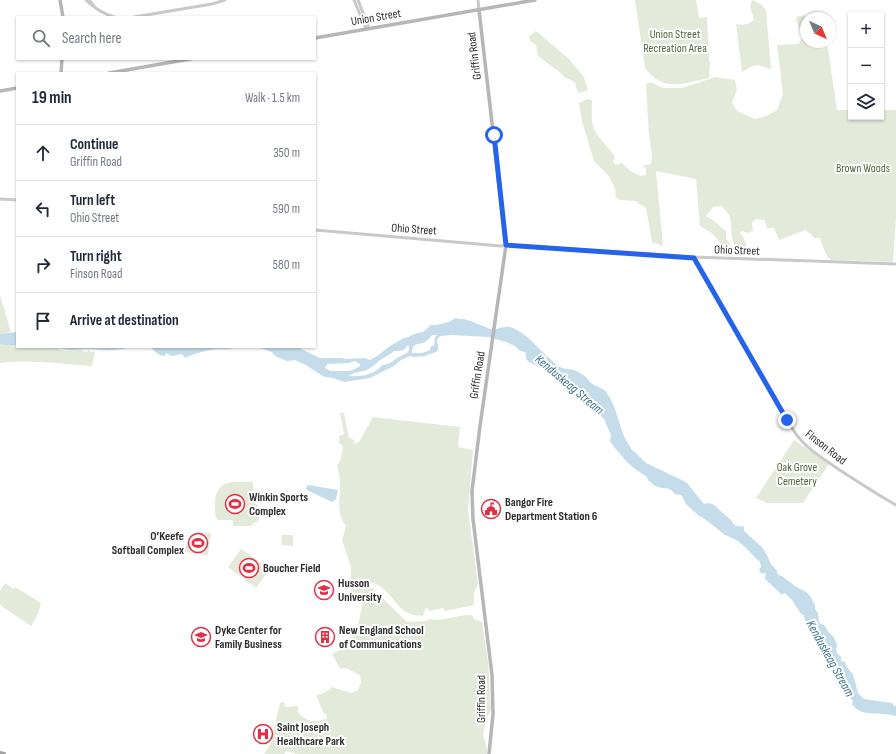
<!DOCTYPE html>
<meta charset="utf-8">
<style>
body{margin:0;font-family:"Sofia Sans Condensed",sans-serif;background:#f2f2f3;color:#1f2937}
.controls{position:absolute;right:12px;top:12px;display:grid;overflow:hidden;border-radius:0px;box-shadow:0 1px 3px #0004}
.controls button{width:36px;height:36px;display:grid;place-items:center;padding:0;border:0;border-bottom:1px solid #e0e1e3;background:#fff;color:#1f2937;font:20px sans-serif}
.compass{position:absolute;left:800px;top:12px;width:36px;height:36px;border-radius:50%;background:#fff;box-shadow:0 1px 3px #0004;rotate:136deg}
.stop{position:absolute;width:12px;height:12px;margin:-9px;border:3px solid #2563eb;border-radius:50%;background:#fff}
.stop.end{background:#2563eb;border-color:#fff;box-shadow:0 1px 4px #0008}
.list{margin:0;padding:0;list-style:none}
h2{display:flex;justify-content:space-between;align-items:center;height:52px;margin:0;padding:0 16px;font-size:17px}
h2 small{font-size:13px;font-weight:400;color:#747a83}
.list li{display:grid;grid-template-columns:26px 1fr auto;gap:12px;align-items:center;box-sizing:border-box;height:56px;padding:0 16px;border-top:1px solid #e0e1e3}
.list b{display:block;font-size:15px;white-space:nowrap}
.list p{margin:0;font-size:13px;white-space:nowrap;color:#747a83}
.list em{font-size:13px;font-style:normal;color:#747a83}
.icon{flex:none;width:22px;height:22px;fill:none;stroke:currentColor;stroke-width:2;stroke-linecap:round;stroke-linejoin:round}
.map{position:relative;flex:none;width:896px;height:754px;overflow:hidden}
.search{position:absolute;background:#fff;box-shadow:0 1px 3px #0004;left:16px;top:16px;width:300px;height:44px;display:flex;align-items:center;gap:10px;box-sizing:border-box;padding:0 14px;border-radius:0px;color:#747a83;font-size:15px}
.panel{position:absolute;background:#fff;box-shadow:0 1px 3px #0004;left:16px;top:72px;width:300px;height:276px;border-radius:0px}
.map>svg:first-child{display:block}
.green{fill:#e3ead9}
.water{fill:#c5ddea;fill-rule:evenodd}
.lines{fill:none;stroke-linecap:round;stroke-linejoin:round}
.tertiary{stroke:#c9c9c9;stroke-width:3}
.secondary{stroke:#b6b6b6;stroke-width:3.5}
.primary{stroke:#a4a4a4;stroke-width:4}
.route{stroke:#2563eb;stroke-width:5}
.labels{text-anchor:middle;stroke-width:4;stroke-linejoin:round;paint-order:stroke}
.street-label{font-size:12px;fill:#2c2c2c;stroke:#fff}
.park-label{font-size:12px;fill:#51663b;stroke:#fff}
.poi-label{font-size:12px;font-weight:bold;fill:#2c2c2c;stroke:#fff;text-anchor:start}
.water-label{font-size:13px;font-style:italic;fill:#3c718c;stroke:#fff}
</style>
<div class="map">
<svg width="896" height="754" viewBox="0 0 896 754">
<rect width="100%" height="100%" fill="#fff"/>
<!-- green -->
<path class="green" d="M 635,0 L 696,0 L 699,18 L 707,17 L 709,61 L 710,62 L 709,78 C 683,83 664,93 645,68 Z
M 752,0 C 759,2 762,5 766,10 L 771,69 C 767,69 765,67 761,66 C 754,63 748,69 742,72 L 736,24 C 744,25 748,25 754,20 L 750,6 Z
M 804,15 L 806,22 L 806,42 L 826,42 L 828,49 L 837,110 L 851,110 L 851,117 L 881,117 L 881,110 L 896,110 L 896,218 L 893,262 L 830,260 L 830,258 L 828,258 L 823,247 L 820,238 L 814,238 L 811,234 L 805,230 L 779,240 L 774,228 L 767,228 L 764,220 L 757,219 L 753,221 L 752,224 L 753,231 L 747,233 L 742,231 L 740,233 L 743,236 L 750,255 L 737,256 L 732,238 L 730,216 L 722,206 L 713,207 L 706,216 L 714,221 L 726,231 L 726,239 C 731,243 732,248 733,255 L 725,256 L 723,246 L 712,233 L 700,226 L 696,179 L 656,171 L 663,246 L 652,242 L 646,208 L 635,201 L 620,200 L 616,198 L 615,188 L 608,175 L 594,161 L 582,121 L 579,103 L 587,99 L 592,100 C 592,108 591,118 593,126 C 595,136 610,148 615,157 L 613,162 L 616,165 L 622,163 L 629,170 L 640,176 L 646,175 L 646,168 L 642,166 L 651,164 L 652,154 L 649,136 L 646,86 L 647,83 L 653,83 L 663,88 L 682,88 L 715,77 L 735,80 L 737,90 L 732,102 L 737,111 L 755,119 L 766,116 L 777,110 L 783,94 L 777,45 L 798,44 L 803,37 L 798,25 L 796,17 Z
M 536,31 L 568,58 L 584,77 L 588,90 L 580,93 L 577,91 L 575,82 L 566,78 L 558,71 L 538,56 L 536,45 L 530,41 L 529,36 Z
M 0,295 L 11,332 L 0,334 Z
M 0,343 L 4,344 L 6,344 L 7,345 L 13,347 L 17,346 L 17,347 L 57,347 L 59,348 L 58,349 L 66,351 L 81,350 L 82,351 L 87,352 L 87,351 L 89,350 L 90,352 L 95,352 L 92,366 C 61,364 30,359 0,363 Z
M 340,412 L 344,413 L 349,438 L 354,440 L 354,444 L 359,442 L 373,417 L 460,427 L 458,447 L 473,450 L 468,510 L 478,584 L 474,593 L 474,605 L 445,611 L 443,608 L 430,611 L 426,607 L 423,616 C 420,615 416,616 413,615 C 393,610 390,581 364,582 C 360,583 355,584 351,585 L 351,567 L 342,540 L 346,526 C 335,512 341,499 340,482 C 340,477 338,471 337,466 L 341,459 L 343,446 L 339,443 L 339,436 L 344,434 Z
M 794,440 L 829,464 L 803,503 L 767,503 L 756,498 Z
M 233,482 L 253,482 L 254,503 L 258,505 L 258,516 L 259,517 L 259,520 L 257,520 L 258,521 L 256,523 L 255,522 L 252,524 L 252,526 L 233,526 L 233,520 L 217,520 C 215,516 215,512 215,508 C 215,493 217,485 233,482 Z
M 200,532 L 211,533 L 208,554 L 206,555 L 185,552 C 186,542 189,534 200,532 Z
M 282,535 L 293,535 L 293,546 L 281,545 Z
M 241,549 L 270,569 L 256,588 L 228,567 Z
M 5,583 L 14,589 L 15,587 L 41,603 L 38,614 L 31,626 L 0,605 L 0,591 Z
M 365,588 L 372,588 L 407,622 L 425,621 L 429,619 C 444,622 457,614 472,615 L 474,619 L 482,622 L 488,661 L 491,710 L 486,720 L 483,735 L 487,748 L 487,754 L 297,754 L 286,751 L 284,754 L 264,754 L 273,740 L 272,737 L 280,703 L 284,702 L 285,707 L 298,706 L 298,710 L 297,710 C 300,716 310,723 317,721 C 321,721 324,719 327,718 L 326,714 L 324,714 L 316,695 C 323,694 328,691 332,687 L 351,693 L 357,691 L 361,683 L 360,675 L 346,668 L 340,669 L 332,654 L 340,650 L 349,648 L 348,645 L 351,644 L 350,641 L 343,644 L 342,648 L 337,649 C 340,639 343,639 353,637 L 358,625 L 365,594 L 349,592 L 350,590 Z"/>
<!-- water -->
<path class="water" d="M 456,318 C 460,320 463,318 467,320 C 475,322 482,326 490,329 C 498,331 503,324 513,328 C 528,334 538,349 550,359 C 553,361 556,365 560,367 C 564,369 570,369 574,370 C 577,371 583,375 585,376 C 587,378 589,381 591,383 C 596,387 602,387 606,392 C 614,402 618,419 622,431 C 624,438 629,444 632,450 L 634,451 L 646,463 L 682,480 L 687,483 L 704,504 L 709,503 L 714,505 L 732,521 C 734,528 739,525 744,527 L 744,531 L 762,547 L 767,555 L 771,564 L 777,571 L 777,573 L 780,576 L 782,576 L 795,586 L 806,592 L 810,596 L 815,605 L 815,609 L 818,613 L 819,621 L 820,624 C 825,624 826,628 828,632 C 833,635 837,641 837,647 L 836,648 L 837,653 L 841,657 L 841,661 L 845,662 C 846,666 850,671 853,674 L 858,693 L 864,699 L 892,703 L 894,706 L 896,706 L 896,716 C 892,715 887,714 883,714 C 871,713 859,715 852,704 L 853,701 C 848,697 849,689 842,686 L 841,679 L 823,652 L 819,645 L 818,638 L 815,637 L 813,634 L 814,633 C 810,627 804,622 804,615 L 801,614 L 792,600 L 785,593 L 783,594 L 782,595 L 765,579 L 765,576 L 766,574 L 765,573 L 762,574 L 760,572 L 759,569 L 761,567 L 760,562 C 753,556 747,548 739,542 C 735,539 730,537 725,535 C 720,531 715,527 710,523 C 708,521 705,520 702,517 L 700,517 C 694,511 684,505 683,497 L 681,495 C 673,495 675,492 669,489 C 667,488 664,488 662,488 C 660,488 657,486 655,486 L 648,480 L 647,477 L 635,469 L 627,462 L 614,447 L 610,441 L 611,435 L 604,419 L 601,416 L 598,406 L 592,400 L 587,398 L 583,397 L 574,395 C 572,391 569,390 568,386 L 564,385 L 561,381 L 553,378 L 543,369 L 529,362 L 526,359 L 526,354 L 525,352 L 520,351 L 515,346 L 506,342 L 488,337 L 451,335 L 441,336 L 438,338 L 437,341 L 438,345 L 438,350 L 436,352 L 425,356 L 414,357 L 410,356 L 401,360 L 394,366 L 370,378 L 344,382 L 333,378 L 325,377 L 318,373 L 306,365 L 295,360 L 287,361 L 277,357 L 271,352 L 259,347 L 297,347 L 320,358 L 341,358 L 347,359 L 364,358 L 370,360 L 377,356 L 390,346 L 402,339 L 408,337 L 414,334 L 423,332 L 431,325 L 436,325 L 449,322 ZM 432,335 L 437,335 L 435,337 L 434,346 L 431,346 L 430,350 L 422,353 L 412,353 C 412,342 419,345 425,342 C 428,340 431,337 432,335 ZM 408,345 L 409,347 C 409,350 409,351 407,353 C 404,355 400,356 397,358 C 393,361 389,365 382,365 C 375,375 360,377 349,376 C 353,372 361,372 367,370 C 372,367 376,364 380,360 C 385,357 389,355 394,351 C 397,351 402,351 405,349 C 406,347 407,346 408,345 ZM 355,361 L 360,364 L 360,366 L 353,370 L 348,371 L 331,371 L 325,368 L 327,364 L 349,363 Z
M 17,332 L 17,345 L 13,346 L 0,344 L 0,334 Z
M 57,347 L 134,347 C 126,348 119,350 111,350 C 104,351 96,349 89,349 C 78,349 67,352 57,347 Z
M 150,347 L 235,347 C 228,350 226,349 219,349 C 211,349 192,354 185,358 L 182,354 L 172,356 L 166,353 L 165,356 C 158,356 155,351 150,347 Z
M 308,485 L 338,490 L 336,499 L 332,502 L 307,490 L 306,488 Z"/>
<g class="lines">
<!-- tertiary -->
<path class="tertiary" d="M 86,0 C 93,7 104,14 114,17
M 89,0 L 94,6
M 354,0 L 366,29
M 358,0 L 369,28
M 478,0 L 479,10
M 134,17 L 212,4 L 225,0
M 0,199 L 17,200
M 315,230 L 501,246 L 511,245 L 694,257 L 896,264
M 694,257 L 792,428 C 804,448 820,456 838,469 C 857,481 876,494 896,505"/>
<!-- secondary -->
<path class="secondary" d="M 60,0 L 63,17
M 479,10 L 506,245 L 480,426 L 472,491 L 473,519 L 492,675 L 493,714 L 489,754
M 315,38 L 535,0
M 61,73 L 62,59
M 109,73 L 190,59
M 0,91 L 17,88"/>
<!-- primary -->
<path class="primary" d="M 0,753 L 4,754"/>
</g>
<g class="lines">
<!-- route -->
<path class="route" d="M 494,135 L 506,245 L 694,258 L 787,420"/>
</g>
<!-- icons -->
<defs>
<g id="stadium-ring" transform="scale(1)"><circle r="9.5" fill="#fff" stroke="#e13045" stroke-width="1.5"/><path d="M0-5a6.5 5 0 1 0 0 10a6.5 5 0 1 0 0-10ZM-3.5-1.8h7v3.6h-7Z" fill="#e13045"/></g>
<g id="civic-ring" transform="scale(1)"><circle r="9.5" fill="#fff" stroke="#e13045" stroke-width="1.5"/><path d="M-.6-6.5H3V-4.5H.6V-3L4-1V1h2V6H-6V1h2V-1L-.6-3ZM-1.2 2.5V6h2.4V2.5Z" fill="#e13045"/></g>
<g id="university-ring" transform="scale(1)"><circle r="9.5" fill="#fff" stroke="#e13045" stroke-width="1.5"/><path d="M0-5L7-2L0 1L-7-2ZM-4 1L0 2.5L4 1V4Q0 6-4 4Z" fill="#e13045"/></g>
<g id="building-ring" transform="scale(1)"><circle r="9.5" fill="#fff" stroke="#e13045" stroke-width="1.5"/><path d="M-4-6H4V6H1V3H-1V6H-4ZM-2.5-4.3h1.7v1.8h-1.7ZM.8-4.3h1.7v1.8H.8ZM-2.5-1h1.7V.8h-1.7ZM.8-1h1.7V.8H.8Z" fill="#e13045"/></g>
<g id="hospital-ring" transform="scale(1)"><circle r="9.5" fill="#fff" stroke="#e13045" stroke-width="1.5"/><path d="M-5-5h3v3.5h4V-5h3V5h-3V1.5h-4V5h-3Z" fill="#e13045"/></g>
</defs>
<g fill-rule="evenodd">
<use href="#stadium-ring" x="235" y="504"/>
<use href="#civic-ring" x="491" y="509"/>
<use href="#stadium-ring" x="198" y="543"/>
<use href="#stadium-ring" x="249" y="568"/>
<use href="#university-ring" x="324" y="590"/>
<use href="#university-ring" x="201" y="637"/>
<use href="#building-ring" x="325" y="637"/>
<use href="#hospital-ring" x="263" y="734"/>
</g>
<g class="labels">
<!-- street labels -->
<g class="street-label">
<text transform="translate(376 17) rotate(-10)" y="4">Union Street</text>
<text transform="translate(474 56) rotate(-97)" y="4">Griffin Road</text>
<text transform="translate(414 229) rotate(4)" y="4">Ohio Street</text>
<text transform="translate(737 250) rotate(2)" y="4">Ohio Street</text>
<text transform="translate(477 375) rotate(-81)" y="4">Griffin Road</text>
<text transform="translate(826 447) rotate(38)" y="4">Finson Road</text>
<text transform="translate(481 699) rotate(-90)" y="4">Griffin Road</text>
</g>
<!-- park labels -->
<g class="park-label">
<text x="675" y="38">Union Street<tspan x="675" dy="14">Recreation Area</tspan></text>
<text x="863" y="172">Brown Woods</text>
<text x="797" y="471">Oak Grove<tspan x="797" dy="14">Cemetery</tspan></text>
</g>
<!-- poi labels -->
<g class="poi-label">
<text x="249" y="501">Winkin Sports<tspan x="249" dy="14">Complex</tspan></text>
<text x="505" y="506">Bangor Fire<tspan x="505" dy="14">Department Station 6</tspan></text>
<text x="184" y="540" text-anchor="end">O’Keefe<tspan x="184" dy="14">Softball Complex</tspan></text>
<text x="263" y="572">Boucher Field</text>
<text x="338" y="587">Husson<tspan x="338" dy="14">University</tspan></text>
<text x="215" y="634">Dyke Center for<tspan x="215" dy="14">Family Business</tspan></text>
<text x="339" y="634">New England School<tspan x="339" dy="14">of Communications</tspan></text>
<text x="277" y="731">Saint Joseph<tspan x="277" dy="14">Healthcare Park</tspan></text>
</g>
<!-- water labels -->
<g class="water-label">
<text transform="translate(570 384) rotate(40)" y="5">Kenduskeag Stream</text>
<text transform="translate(831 658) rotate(61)" y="5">Kenduskeag Stream</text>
</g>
</g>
</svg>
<div class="controls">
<button>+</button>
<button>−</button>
<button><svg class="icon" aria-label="layers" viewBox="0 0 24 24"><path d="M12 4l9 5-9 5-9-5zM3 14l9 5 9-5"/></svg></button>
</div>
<svg class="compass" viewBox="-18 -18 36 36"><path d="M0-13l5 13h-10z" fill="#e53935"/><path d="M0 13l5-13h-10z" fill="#747a83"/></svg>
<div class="stop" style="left:494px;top:135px"></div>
<div class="stop end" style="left:787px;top:420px"></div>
<div class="search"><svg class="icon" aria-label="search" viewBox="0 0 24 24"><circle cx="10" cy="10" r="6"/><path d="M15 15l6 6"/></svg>Search here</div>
<section class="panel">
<h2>19 min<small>Walk · 1.5 km</small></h2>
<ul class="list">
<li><svg class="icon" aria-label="ahead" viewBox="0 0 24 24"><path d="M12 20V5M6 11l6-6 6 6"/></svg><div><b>Continue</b><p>Griffin Road</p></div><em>350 m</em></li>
<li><svg class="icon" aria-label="left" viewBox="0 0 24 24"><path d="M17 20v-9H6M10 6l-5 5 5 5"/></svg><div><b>Turn left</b><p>Ohio Street</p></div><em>590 m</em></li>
<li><svg class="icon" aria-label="right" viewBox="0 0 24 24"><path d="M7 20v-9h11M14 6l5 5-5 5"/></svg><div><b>Turn right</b><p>Finson Road</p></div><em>580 m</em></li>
<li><svg class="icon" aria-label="arrive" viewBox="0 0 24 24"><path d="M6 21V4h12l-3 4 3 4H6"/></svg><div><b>Arrive at destination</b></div></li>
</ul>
</section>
</div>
